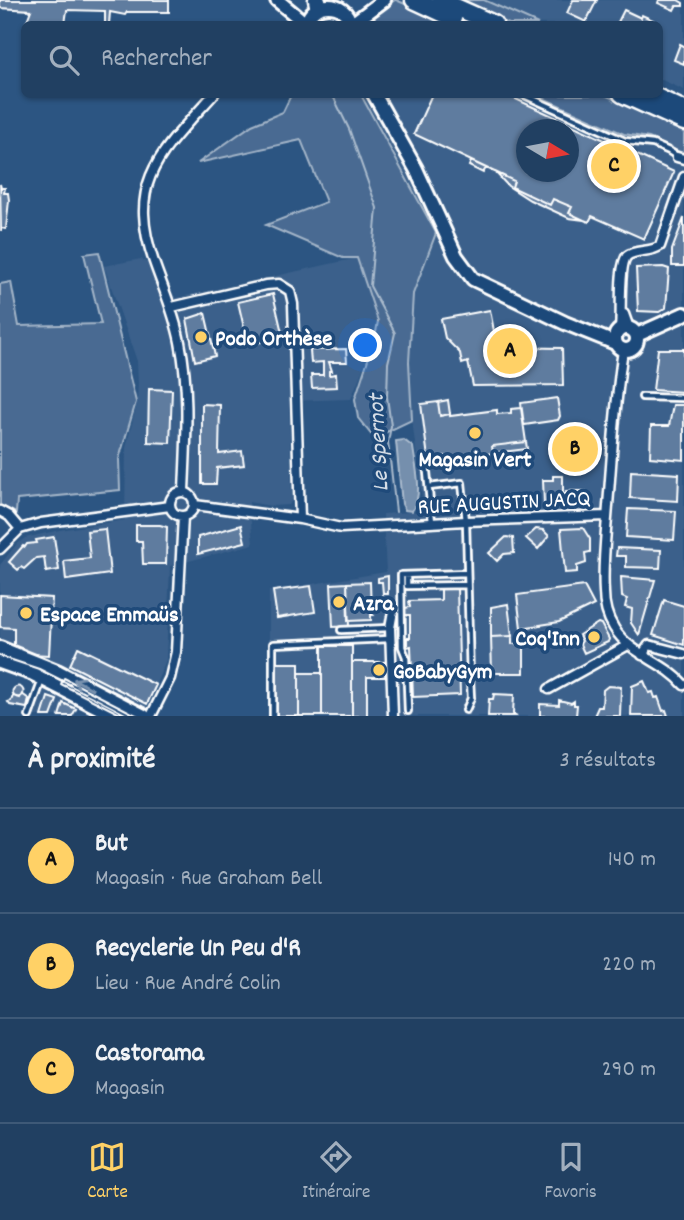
<!DOCTYPE html>
<html lang="fr">
<meta charset="utf-8">
<style>
body{margin:0;font-family:Dekko,sans-serif;background:#294768;color:#f1f3f6}
.compass{position:absolute;left:516px;top:119px;width:63px;height:63px;border-radius:50%;background:#214062;box-shadow:0 2px 5px #0004;rotate:100deg}
.you{position:absolute;left:366px;top:346px;width:24px;height:24px;margin:-18px;border:5px solid #fff;border-radius:50%;background:#1a73e8;box-shadow:0 0 0 10px #1a73e833}
.badge{display:grid;place-items:center;width:46px;height:46px;border-radius:50%;background:#ffd166;color:#111;font-size:23px;font-weight:700}
.pin{position:absolute;translate:-50% -50%;border:4px solid #fff;box-shadow:0 2px 7px #0006}
.list{margin:0;padding:0;list-style:none}
h2{display:flex;justify-content:space-between;align-items:center;height:91px;margin:0;padding:0 28px;font-size:30px}
h2 small{font-size:23px;font-weight:400;color:#a2afbe}
.list li{display:grid;grid-template-columns:46px 1fr auto;gap:21px;align-items:center;box-sizing:border-box;height:105px;padding:0 28px;border-top:2px solid #3e5977}
.list b{display:block;font-size:26px;white-space:nowrap}
.list p{margin:0;font-size:23px;white-space:nowrap;color:#a2afbe}
.list em{font-size:23px;font-style:normal;color:#a2afbe}
.icon{flex:none;width:38px;height:38px;fill:none;stroke:currentColor;stroke-width:2;stroke-linecap:round;stroke-linejoin:round}
.map{position:relative;flex:none;width:684px;height:716px;overflow:hidden}
.search{position:absolute;background:#214062;box-shadow:0 2px 5px #0004;left:21px;right:21px;top:21px;height:77px;display:flex;align-items:center;gap:18px;box-sizing:border-box;padding:0 24px;border-radius:10px;color:#a2afbe;font-size:26px}
.sheet{height:406px;background:#214062}
nav{display:flex;justify-content:space-around;align-items:center;box-sizing:border-box;height:98px;border-top:2px solid #3e5977;background:#214062;font-size:19px;color:#a2afbe}
nav a{display:grid;justify-items:center;gap:4px}
nav .on{color:#ffd166}
.map>svg:first-child{display:block}
.built{fill:#3b618b;fill-rule:evenodd}
.green{fill:#486b92;stroke:#a4b5c8;stroke-width:2}
.water{fill:#748fad;stroke:#acbcce;stroke-width:2}
.lines{fill:none;stroke-linecap:round;stroke-linejoin:round}
.stream{stroke:#acbcce;stroke-width:2}
.building{fill:#5e7c9f;stroke:#fff;stroke-width:2;fill-rule:evenodd}
.lane-casing{stroke:#fff;stroke-width:10}
.street-casing{stroke:#fff;stroke-width:13}
.secondary-casing{stroke:#fff;stroke-width:18}
.highway-casing{stroke:#fff;stroke-width:21}
.lane{stroke:#1f4a7a;stroke-width:4.5}
.street{stroke:#1f4a7a;stroke-width:8}
.secondary{stroke:#1f4a7a;stroke-width:12}
.highway{stroke:#1f4a7a;stroke-width:16}
.tram{stroke:#fff;stroke-width:2}
.oneway{stroke:#7992af}
.poi-dot{fill:#ffd166;stroke:#1f4a7a;stroke-width:2.5}
.labels{text-anchor:middle;stroke-width:7;stroke-linejoin:round;paint-order:stroke}
.poi-label{font-size:23px;font-weight:bold;fill:#fff;stroke:#1f4a7a;text-anchor:start}
.street-label{font-size:23px;fill:#fff;stroke:#1f4a7a}
.water-label{font-size:24px;font-style:italic;fill:#d5dde6;stroke:#1f4a7a}
</style>
<div class="map">
<svg width="684" height="716" viewBox="0 0 684 716">
<rect width="100%" height="100%" fill="#2c5582"/>
<filter id="ink" filterUnits="userSpaceOnUse"><feTurbulence type="fractalNoise" baseFrequency=".0143" numOctaves="2"/><feDisplacementMap in="SourceGraphic" scale="14" xChannelSelector="R" yChannelSelector="G"/><feConvolveMatrix kernelMatrix="1 2 1 2 8 2 1 2 1" color-interpolation-filters="sRGB"/></filter>
<g filter="url(#ink)">
<!-- built -->
<path class="built" d="M 484,0 L 684,0 L 684,90 L 660,79 L 660,24 L 538,24 Z
M 361,95 L 584,95 L 684,138 L 684,716 L 269,716 L 269,591 L 386,572 L 383,514 L 424,511 L 412,420 L 409,362 L 413,294 L 436,233 ZM 526,130 L 568,130 L 568,172 L 526,172 Z
M 357,258 L 378,321 L 375,338 L 351,399 L 289,401 L 292,500 L 289,505 L 271,506 L 249,502 L 253,544 L 170,566 L 166,660 L 144,712 L 159,716 L 96,716 L 79,707 L 74,716 L 33,716 L 43,688 L 32,683 L 40,661 L 0,645 L 0,565 L 16,545 L 25,538 L 60,530 L 125,520 L 126,448 L 137,403 L 138,383 L 137,361 L 104,266 L 141,259 L 149,264 L 176,298 Z"/>
<!-- green -->
<path class="green" d="M 395,0 L 396,0 L 451,24 L 360,24 Z
M 456,0 L 484,0 L 538,24 L 509,24 Z
M 291,95 L 361,95 L 436,233 L 413,294 L 409,362 L 412,420 L 374,438 L 358,418 L 355,399 L 375,338 L 378,321 L 357,258 L 343,258 L 266,225 L 326,202 L 301,140 L 198,163 L 252,125 L 283,112 Z
M 536,95 L 605,95 L 684,131 L 684,151 L 682,153 L 649,138 L 624,134 Z
M 99,252 L 136,402 L 119,459 L 120,490 L 17,500 L 16,513 L 0,505 L 0,284 L 11,282 L 19,326 L 101,324 L 84,254 Z"/>
<!-- water -->
<path class="water" d="M 404,440 L 413,447 C 415,465 424,495 412,511 L 405,510 L 402,504 L 396,441 Z"/>
<g class="lines">
<!-- stream -->
<path class="stream" d="M 332,94 L 349,129 L 377,208 L 370,286 L 395,333 L 388,363 L 387,397 L 391,426 L 388,442 L 396,512"/>
</g>
<!-- building -->
<path class="building" d="M 0,0 L 169,0 L 169,12 L 127,12 L 125,15 L 110,12 L 109,24 L 105,24 L 105,11 L 67,10 L 65,24 L 30,24 L 26,23 L 31,10 L 0,8 Z
M 573,0 L 597,0 L 586,22 L 567,13 Z
M 659,0 L 678,0 L 683,3 L 683,6 L 676,6 L 674,10 L 658,3 Z
M 624,10 L 641,18 L 642,15 L 653,20 L 651,24 L 617,24 Z
M 680,44 L 684,46 L 684,64 L 674,60 Z
M 432,94 L 505,94 L 674,172 L 644,239 L 592,216 L 589,222 L 584,220 L 569,213 L 572,207 L 553,199 L 550,205 L 512,187 L 514,181 L 414,134 ZM 526,130 L 568,130 L 568,172 L 526,172 Z
M 471,161 L 486,168 L 483,173 L 469,166 Z
M 495,172 L 514,181 L 512,187 L 550,205 L 553,199 L 572,207 L 569,213 L 584,220 L 569,218 L 530,200 L 508,186 Z
M 0,184 L 1,188 L 5,188 L 4,193 L 8,193 L 9,200 L 6,229 L 1,228 L 1,231 Z
M 684,218 L 684,266 L 672,266 L 672,250 Z
M 663,267 L 669,269 L 666,308 L 659,312 L 638,311 L 636,268 Z
M 273,294 L 283,337 L 248,345 L 238,302 Z
M 490,310 L 497,347 L 562,348 L 563,385 L 473,386 L 468,362 L 462,364 L 460,353 L 445,338 L 441,319 Z
M 205,313 L 215,356 L 195,361 L 187,319 Z
M 346,349 L 347,362 L 329,362 L 332,371 L 329,371 L 329,375 L 336,374 L 337,387 L 312,388 L 311,375 L 323,375 L 323,362 L 311,363 L 310,350 Z
M 658,349 L 684,349 L 684,392 L 653,390 Z
M 149,389 L 172,390 L 170,443 L 148,442 Z
M 557,398 L 560,416 L 558,420 L 524,425 L 521,403 Z
M 448,400 L 450,414 L 440,416 L 438,402 Z
M 438,402 L 440,416 L 450,414 L 450,416 L 497,410 L 497,414 L 511,413 L 511,409 L 521,408 L 526,442 L 492,446 L 493,453 L 459,459 L 446,460 L 445,456 L 428,458 L 421,404 Z
M 202,404 L 220,405 L 219,454 L 242,451 L 244,465 L 217,468 L 216,484 L 202,484 Z
M 673,405 L 684,405 L 684,460 L 650,457 L 651,426 L 669,426 Z
M 564,433 L 586,435 L 585,446 L 587,446 L 584,462 L 562,461 Z
M 526,442 L 527,449 L 493,453 L 492,446 Z
M 631,471 L 679,474 L 678,501 L 630,498 Z
M 553,476 L 563,476 L 563,494 L 566,494 L 566,491 L 586,491 L 586,500 L 581,498 L 581,507 L 567,507 L 567,504 L 544,504 L 543,480 L 553,480 Z
M 628,509 L 676,511 L 674,540 L 626,537 Z
M 136,525 L 160,525 L 167,527 L 166,564 L 143,564 L 142,541 L 136,541 Z
M 241,525 L 245,542 L 198,554 L 198,537 Z
M 583,528 L 590,539 L 590,552 L 585,553 L 586,563 L 577,566 L 577,572 L 565,573 L 561,529 Z
M 105,529 L 110,574 L 66,580 L 64,561 L 90,558 L 87,531 Z
M 536,529 L 543,530 L 549,536 L 538,549 L 526,538 Z
M 54,537 L 59,570 L 46,572 L 44,557 L 36,558 L 24,569 L 21,567 L 18,570 L 9,562 L 23,546 L 25,547 L 27,544 L 37,543 L 36,540 Z
M 506,537 L 513,538 L 514,553 L 504,554 L 497,561 L 489,553 Z
M 617,548 L 661,550 L 660,568 L 626,567 L 626,556 L 616,556 Z
M 388,576 L 388,594 L 383,594 L 382,582 L 378,582 L 378,578 Z
M 621,577 L 655,580 L 639,635 L 631,623 L 632,609 L 625,607 L 627,599 L 622,597 Z
M 370,582 L 371,613 L 373,615 L 371,615 L 371,620 L 348,621 L 347,583 Z
M 347,583 L 349,626 L 333,627 L 331,584 Z
M 311,586 L 315,612 L 277,618 L 273,591 Z
M 584,586 L 594,605 L 559,622 L 521,628 L 517,595 Z
M 457,588 L 460,695 L 413,697 L 411,646 L 407,647 L 407,638 L 410,638 L 410,615 L 405,615 L 405,608 L 410,607 L 409,601 L 441,600 L 441,589 Z
M 0,595 L 52,598 L 49,655 L 30,654 L 14,646 L 14,628 L 0,627 Z
M 664,600 L 684,606 L 684,645 L 653,635 Z
M 508,604 L 512,636 L 491,637 L 491,607 Z
M 598,623 L 601,624 L 609,639 L 608,642 L 584,653 L 580,644 L 582,641 L 579,635 Z
M 512,636 L 512,644 L 524,643 L 524,673 L 492,673 L 491,637 Z
M 322,646 L 352,646 L 352,716 L 322,716 Z
M 78,647 L 156,685 L 147,704 L 70,665 Z
M 352,662 L 386,662 L 385,677 L 367,677 L 367,716 L 352,716 Z
M 276,663 L 299,663 L 299,716 L 276,716 Z
M 299,673 L 322,673 L 322,716 L 299,716 Z
M 644,681 L 649,693 L 653,692 L 655,698 L 658,697 L 663,711 L 666,710 L 668,716 L 631,716 L 632,686 Z
M 608,686 L 621,687 L 620,716 L 594,716 L 598,707 L 602,707 L 603,690 Z
M12.5 692a5.5 5.5 0 1 1 11 0a5.5 5.5 0 1 1-11 0Z
M 22,694 L 29,699 L 27,708 L 10,705 L 8,702 L 11,701 L 13,696 L 20,698 Z
M 494,694 L 514,695 L 513,714 L 517,716 L 488,716 L 489,699 L 493,699 Z
M 48,697 L 57,700 L 51,716 L 42,716 Z
M 559,700 L 571,703 L 574,701 L 574,705 L 577,705 L 576,716 L 540,716 L 540,704 L 559,705 Z
M 63,703 L 76,709 L 72,716 L 59,716 Z"/>
<g class="lines">
<!-- lane casing -->
<g class="lane-casing">
<path id="lane" d="M 522,94 L 625,141 L 653,144 L 669,151 L 677,156
M 642,397 L 684,398
M 426,462 L 432,522
M 429,487 L 462,483 L 466,521 L 470,679 L 471,698 L 466,710
M 407,575 L 407,586 L 467,585
M 341,630 L 389,628
M 408,711 L 406,657 L 402,647 L 401,575 L 467,573
M 29,716 L 42,680
M 273,716 L 273,644 L 389,639"/>
</g>
<!-- street casing -->
<g class="street-casing">
<path id="street" d="M 677,157 L 684,159
M 172,307 L 266,285 L 279,284 L 290,291 L 293,304 L 300,519
M 624,314 L 629,328
M 620,329 C 622,314 618,265 627,256 C 635,249 650,253 660,246 L 684,177
M 623,350 C 615,402 612,454 608,506 C 606,534 602,564 604,592 C 604,605 607,617 614,628 C 630,655 664,661 684,685
M 184,491 C 186,441 190,392 180,342 C 174,312 164,291 154,262 C 125,180 163,151 214,94
M170 504a12 12 0 1 1 24 0a12 12 0 1 1-24 0Z
M 195,505 L 300,519 L 341,528 L 466,521 L 607,516
M 0,511 L 9,516 L 20,529
M 0,549 L 20,529 L 41,523 L 170,506
M 393,611 L 390,628 L 393,716
M 642,655 L 649,645 L 684,654
M 549,689 L 628,645
M 151,716 L 170,678 L 176,652 L 183,516"/>
</g>
<!-- secondary casing -->
<g class="secondary-casing">
<path id="secondary" d="M 277,0 L 306,24
M 307,24 C 310,0 347,0 350,24
M 352,24 L 384,0
M 374,94 L 416,169 L 456,256 L 473,279 L 565,323 L 615,343
M615 339a11 11 0 1 1 22 0a11 11 0 1 1-22 0Z
M 637,335 L 684,314
M 0,648 L 57,671 L 144,716
M 0,662 L 31,673 L 115,716"/>
</g>
<!-- highway casing -->
<g class="highway-casing">
<path id="highway" d="M 317,0 L 318,5
M 414,0 L 453,18
M 440,0 L 494,24
M 622,94 L 684,122
M 650,94 L 684,110"/>
</g>
<!-- lane -->
<use href="#lane" class="lane"/>
<!-- street -->
<use href="#street" class="street"/>
<!-- secondary -->
<use href="#secondary" class="secondary"/>
<!-- highway -->
<use href="#highway" class="highway"/>
<!-- tram -->
<path class="tram" d="M 0,656 L 39,669 L 71,685
M 124,716 L 61,684 L 64,678 L 134,714 L 133,716 L 134,714 L 138,716"/>
</g>
<!-- one-way arrows -->
<defs><path id="oneway-shaft" d="M-6 0H5M1.5-3L5.5 0L1.5 3" fill="none" stroke-width="1.6" stroke-linecap="round" stroke-linejoin="round" transform="scale(1.75)"/></defs>
<use class="oneway" href="#oneway-shaft" transform="translate(83 684) rotate(-152)"/>
</g>
<!-- markers -->
<g class="poi-dot">
<circle cx="201" cy="337" r="7"/>
<circle cx="475" cy="433" r="7"/>
<circle cx="339" cy="602" r="7"/>
<circle cx="26" cy="613" r="7"/>
<circle cx="594" cy="637" r="7"/>
<circle cx="379" cy="670" r="7"/>
</g>
<g class="labels">
<!-- poi labels -->
<g class="poi-label">
<text x="215" y="345">Podo Orthèse</text>
<text x="475" y="466" text-anchor="middle">Magasin Vert</text>
<text x="353" y="610">Azra</text>
<text x="40" y="621">Espace Emmaüs</text>
<text x="580" y="645" text-anchor="end">Coq'Inn</text>
<text x="393" y="678">GoBabyGym</text>
</g>
<!-- street labels -->
<g class="street-label">
<text transform="translate(504 501) rotate(-3)" y="8">RUE AUGUSTIN JACQ</text>
</g>
<!-- water labels -->
<g class="water-label">
<text transform="translate(377 443) rotate(-93)" y="8">Le Spernot</text>
</g>
</g>
</svg>
<svg class="compass" viewBox="-18 -18 36 36"><path d="M0-13l5 13h-10z" fill="#e53935"/><path d="M0 13l5-13h-10z" fill="#a2afbe"/></svg>
<div class="you"></div>
<div class="pin badge" style="left:510px;top:351px">A</div>
<div class="pin badge" style="left:575px;top:449px">B</div>
<div class="pin badge" style="left:614px;top:166px">C</div>
<div class="search"><svg class="icon" aria-label="search" viewBox="0 0 24 24"><circle cx="10" cy="10" r="6"/><path d="M15 15l6 6"/></svg>Rechercher</div>
</div>
<section class="sheet">
<h2>À proximité<small>3 résultats</small></h2>
<ul class="list">
<li><span class="badge">A</span><div><b>But</b><p>Magasin · Rue Graham Bell</p></div><em>140 m</em></li>
<li><span class="badge">B</span><div><b>Recyclerie Un Peu d'R</b><p>Lieu · Rue André Colin</p></div><em>220 m</em></li>
<li><span class="badge">C</span><div><b>Castorama</b><p>Magasin</p></div><em>290 m</em></li>
</ul>
</section>
<nav>
<a class="on"><svg class="icon" aria-label="map" viewBox="0 0 24 24"><path d="M3 6l6-2 6 2 6-2v14l-6 2-6-2-6 2zM9 4v14M15 6v14"/></svg>Carte</a>
<a><svg class="icon" aria-label="directions" viewBox="0 0 24 24"><path d="M12 3l9 9-9 9-9-9zM9 14v-3h6M13 9l2 2-2 2"/></svg>Itinéraire</a>
<a><svg class="icon" aria-label="saved" viewBox="0 0 24 24"><path d="M7 4h10v16l-5-4-5 4z"/></svg>Favoris</a>
</nav>
